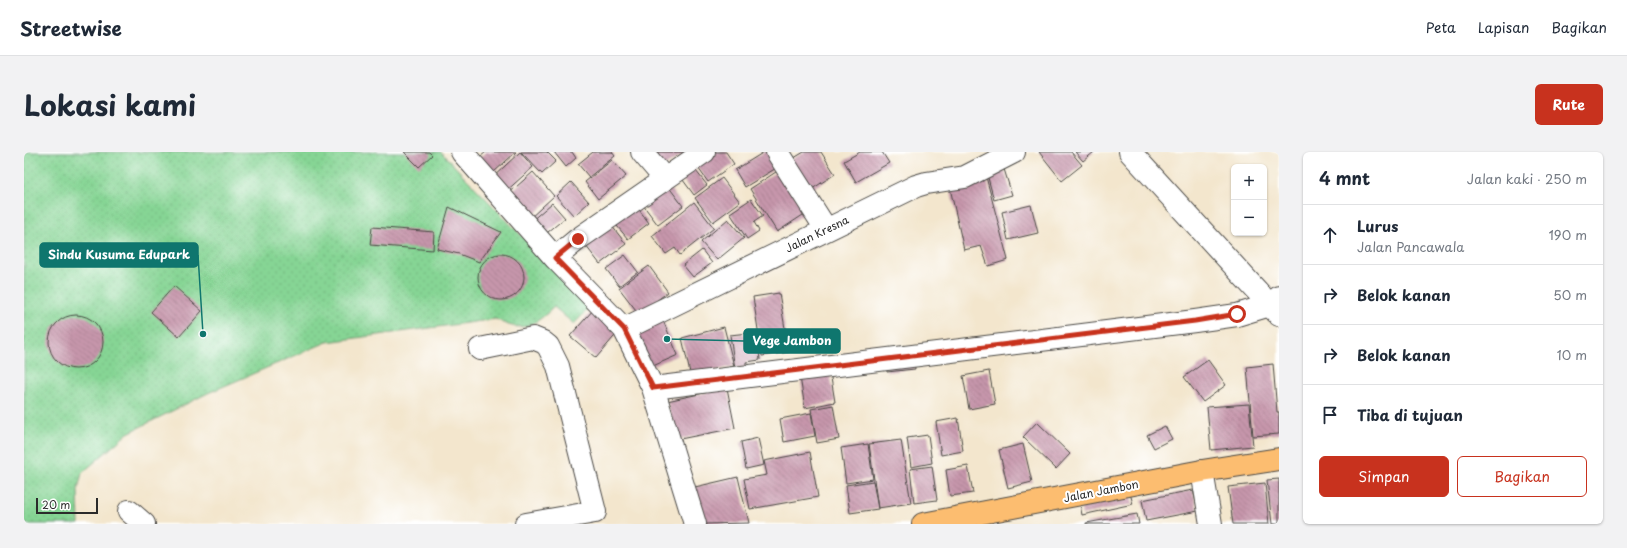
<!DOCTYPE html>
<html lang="id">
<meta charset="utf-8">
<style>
body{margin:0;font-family:"Playpen Sans",sans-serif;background:#f2f2f3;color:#1f2937}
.controls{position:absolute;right:12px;top:12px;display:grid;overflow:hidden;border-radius:6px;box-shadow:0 1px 3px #0004}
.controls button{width:36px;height:36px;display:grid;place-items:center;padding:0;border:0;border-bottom:1px solid #e0e1e3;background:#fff;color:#1f2937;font:20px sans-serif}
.scale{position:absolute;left:12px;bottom:10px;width:62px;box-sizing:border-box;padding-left:4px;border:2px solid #2b2b2b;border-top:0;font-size:11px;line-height:14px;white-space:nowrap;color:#2b2b2b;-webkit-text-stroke:3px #fff;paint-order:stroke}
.stop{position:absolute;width:12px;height:12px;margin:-9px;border:3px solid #c8321e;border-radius:50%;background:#fff}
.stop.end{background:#c8321e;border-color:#fff;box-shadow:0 1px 4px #0008}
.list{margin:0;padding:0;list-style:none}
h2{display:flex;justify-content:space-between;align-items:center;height:52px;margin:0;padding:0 16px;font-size:17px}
h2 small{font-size:13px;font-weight:400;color:#747a83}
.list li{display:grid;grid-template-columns:26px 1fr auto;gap:12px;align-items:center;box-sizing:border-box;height:60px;padding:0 16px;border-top:1px solid #e0e1e3}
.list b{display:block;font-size:15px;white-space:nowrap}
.list p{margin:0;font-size:13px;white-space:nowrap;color:#747a83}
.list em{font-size:13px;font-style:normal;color:#747a83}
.actions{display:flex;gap:8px;padding:12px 16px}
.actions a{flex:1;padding:9px 0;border:1px solid #c8321e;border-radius:6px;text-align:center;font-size:14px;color:#c8321e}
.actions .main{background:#c8321e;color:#fff}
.icon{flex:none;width:22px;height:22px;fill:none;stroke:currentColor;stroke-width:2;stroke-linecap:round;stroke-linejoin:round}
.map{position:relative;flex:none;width:1255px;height:372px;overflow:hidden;border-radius:6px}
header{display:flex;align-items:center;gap:24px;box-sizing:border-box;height:56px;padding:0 20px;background:#fff;border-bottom:1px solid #e0e1e3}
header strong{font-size:19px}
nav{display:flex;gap:22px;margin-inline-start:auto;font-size:14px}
.intro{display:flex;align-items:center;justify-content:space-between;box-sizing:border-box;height:96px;padding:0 24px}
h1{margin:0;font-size:28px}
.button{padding:10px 18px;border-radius:6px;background:#c8321e;color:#fff;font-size:14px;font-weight:700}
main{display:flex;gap:24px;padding:0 24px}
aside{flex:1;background:#fff;border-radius:6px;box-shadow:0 1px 3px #0004}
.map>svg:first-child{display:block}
.park{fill:url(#park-dots);stroke:#588060}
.building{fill:url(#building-back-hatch)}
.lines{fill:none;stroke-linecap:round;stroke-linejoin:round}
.minor-casing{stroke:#494743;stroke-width:24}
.major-casing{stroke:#494743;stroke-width:24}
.minor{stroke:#fff;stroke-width:22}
.major{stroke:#fcbd6f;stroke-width:22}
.route{stroke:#c8321e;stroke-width:5}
.labels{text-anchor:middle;stroke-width:4;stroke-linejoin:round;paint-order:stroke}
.street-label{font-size:11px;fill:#2b2b2b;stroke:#fff}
.leader{fill:none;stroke:#0f766e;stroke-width:1.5}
.callout-dot{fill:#0f766e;stroke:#fff;stroke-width:1.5}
.callout{fill:#0f766e;stroke:#0f766e;stroke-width:1.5}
.callout-label{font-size:12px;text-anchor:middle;font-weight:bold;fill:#fff}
</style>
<header>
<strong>Streetwise</strong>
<nav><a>Peta</a><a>Lapisan</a><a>Bagikan</a></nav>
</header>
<div class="intro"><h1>Lokasi kami</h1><a class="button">Rute</a></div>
<main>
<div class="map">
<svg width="1255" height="372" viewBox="0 0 1255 372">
<defs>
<pattern id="park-dots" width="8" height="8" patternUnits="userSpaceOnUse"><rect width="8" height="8" fill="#86d594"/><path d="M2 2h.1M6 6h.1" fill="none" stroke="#74b780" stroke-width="1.8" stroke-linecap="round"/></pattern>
<pattern id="building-back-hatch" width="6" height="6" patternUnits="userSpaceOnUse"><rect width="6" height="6" fill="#c796ac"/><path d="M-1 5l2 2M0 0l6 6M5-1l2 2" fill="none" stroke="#a27b8c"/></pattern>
</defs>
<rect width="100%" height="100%" fill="#fff"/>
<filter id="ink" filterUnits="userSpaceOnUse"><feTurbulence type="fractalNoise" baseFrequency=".025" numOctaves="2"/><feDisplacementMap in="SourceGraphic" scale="8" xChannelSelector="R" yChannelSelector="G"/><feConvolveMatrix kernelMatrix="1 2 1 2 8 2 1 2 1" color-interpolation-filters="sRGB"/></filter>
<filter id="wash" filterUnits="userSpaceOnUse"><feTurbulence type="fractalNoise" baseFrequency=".012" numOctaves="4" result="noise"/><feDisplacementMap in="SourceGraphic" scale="16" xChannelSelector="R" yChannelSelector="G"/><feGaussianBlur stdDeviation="0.9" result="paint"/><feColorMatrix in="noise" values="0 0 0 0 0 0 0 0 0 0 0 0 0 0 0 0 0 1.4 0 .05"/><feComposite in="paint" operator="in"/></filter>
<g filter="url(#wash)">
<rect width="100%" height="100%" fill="#f3e6cd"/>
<!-- park -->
<path class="park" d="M 0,0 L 417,0 L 566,155 L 550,172 L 530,155 C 510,174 497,182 472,167 L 303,190 L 184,241 L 104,281 L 58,321 L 54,337 L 55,372 L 0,372 Z"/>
<g id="blocks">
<!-- building -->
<path class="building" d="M 380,0 L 405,0 L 408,3 L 395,15 Z
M 462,0 L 492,0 L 470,20 L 456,5 Z
M 496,0 L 509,15 L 480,41 L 467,27 Z
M 497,0 L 523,0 L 532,9 L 518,22 Z
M 530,0 L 548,0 L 552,6 L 542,15 Z
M 569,0 L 588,0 L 591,4 L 565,25 L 554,12 Z
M 628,0 L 663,0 L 638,16 Z
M 691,0 L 702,0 L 710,12 L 684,30 L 672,13 Z
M 740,0 L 745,0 L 754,15 L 721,35 L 711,18 Z
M 780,0 L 797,0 L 811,22 L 785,39 L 765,9 Z
M 836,0 L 858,0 L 865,11 L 832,30 L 820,9 Z
M 1015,0 L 1047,0 L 1058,13 L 1038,29 Z
M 1051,0 L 1070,0 L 1059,9 Z
M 588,8 L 602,24 L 574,47 L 561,30 Z
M 668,14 L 683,33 L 670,43 L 656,24 Z
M 980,17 L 988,43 L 970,48 L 963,22 Z
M 755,18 L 782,61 L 753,80 L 726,37 Z
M 509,20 L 530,44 L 505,67 L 483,43 Z
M 962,25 L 984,108 L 964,114 L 957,94 L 940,98 L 926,36 Z
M 698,26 L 716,50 L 689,70 L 671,46 Z
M 547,30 L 565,50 L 550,64 L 532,44 Z
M 641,30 L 659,54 L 634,73 L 616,49 Z
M 727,47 L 739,64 L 730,70 L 735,79 L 723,87 L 706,61 Z
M 670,50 L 690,76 L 656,103 L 651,96 L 642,102 L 628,84 Z
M 528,51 L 541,66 L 518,85 L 506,70 Z
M 610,51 L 625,71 L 604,87 L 588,68 Z
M 1007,53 L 1014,81 L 984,88 L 978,60 Z
M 425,55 L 477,80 L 455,110 L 435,102 L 413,97 Z
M 704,67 L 720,86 L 693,108 L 677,90 Z
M 584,69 L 602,92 L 576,112 L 558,89 Z
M 348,75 L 410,80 L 409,98 L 346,93 Z
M 678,98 L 688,111 L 669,125 L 659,113 Z
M454 125a23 23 0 1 1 46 0a23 23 0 1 1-46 0Z
M 601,103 L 614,120 L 595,134 L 582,117 Z
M 625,114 L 644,140 L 615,162 L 595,136 Z
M 150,134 L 178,159 L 155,185 L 127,160 Z
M 755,141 L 765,200 L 738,204 L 729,145 Z
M 570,157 L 595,179 L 572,206 L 546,184 Z
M25 190a27 27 0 1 1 54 0a27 27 0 1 1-54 0Z
M 637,164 L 654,203 L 622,217 L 605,178 Z
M 700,175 L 710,214 L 667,225 L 658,186 Z
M 733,180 L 736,208 L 722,210 L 722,215 L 711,217 L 706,183 Z
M 890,206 L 891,217 L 863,220 L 862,209 Z
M 1184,208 L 1202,233 L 1179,250 L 1160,225 Z
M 1249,212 L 1253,260 L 1255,260 L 1255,282 L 1229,284 L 1223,215 Z
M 965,219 L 971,252 L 945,257 L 939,224 Z
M 806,220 L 811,250 L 781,256 L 776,225 Z
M 703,236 L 711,276 L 651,288 L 643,249 Z
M 1225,252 L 1229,294 L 1187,298 L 1183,255 Z
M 809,253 L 815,287 L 793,291 L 787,257 Z
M 787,261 L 791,284 L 760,290 L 756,267 Z
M 934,266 L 939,299 L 917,303 L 912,270 Z
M 1013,270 L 1046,302 L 1032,317 L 999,285 Z
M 1141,274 L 1148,287 L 1130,296 L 1123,283 Z
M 904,283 L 908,311 L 887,315 L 883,286 Z
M 734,286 L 740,313 L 722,317 L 717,290 Z
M 877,288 L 887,351 L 854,356 L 845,292 Z
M 844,292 L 849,327 L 822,331 L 817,296 Z
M 999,292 L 1008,330 L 984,336 L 975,298 Z
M 786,300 L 794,345 L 726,357 L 720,327 L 743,323 L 740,309 Z
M 908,314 L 913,348 L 890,351 L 886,317 Z
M 944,314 L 949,341 L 926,344 L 922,318 Z
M 714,325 L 725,371 L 679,372 L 671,335 Z
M 1255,327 L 1255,372 L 1248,372 L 1243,328 Z
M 849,329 L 854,357 L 826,361 L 822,333 Z
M 1241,331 L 1245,372 L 1209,372 L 1204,335 Z
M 1169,338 L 1174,359 L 1122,369 L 1118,348 Z
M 1106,341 L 1109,352 L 1058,363 L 1056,352 Z
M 1113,362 L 1115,372 L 1062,372 L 1062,371 Z"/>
</g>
</g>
<g filter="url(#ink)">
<use href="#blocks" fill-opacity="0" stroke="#494743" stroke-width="1"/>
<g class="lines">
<!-- minor casing -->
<g class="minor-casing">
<path id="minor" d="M 438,0 L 531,106 L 600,177 L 629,236 L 671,372
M 618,0 L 641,27
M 753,0 L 802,77
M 1106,0 L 1255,163
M 531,106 L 554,87 L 680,0
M 600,177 L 892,34 L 902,31 L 941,25 L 990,0
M 456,197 L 509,186 L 519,190 L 524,194 L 534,214 L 571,360 L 502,372
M 629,236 L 1171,169 L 1213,163 L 1246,153 L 1255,145
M 1178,319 L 1187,372
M 105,359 L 120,372"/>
</g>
<!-- major casing -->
<g class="major-casing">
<path id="major" d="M 899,372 L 1178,319 L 1255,307"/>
</g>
<!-- minor -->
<use href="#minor" class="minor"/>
<!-- major -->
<use href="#major" class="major"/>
</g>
</g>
<g class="lines" filter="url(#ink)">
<!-- route -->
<path class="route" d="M 554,87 L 531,106 L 600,177 L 629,236 L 1171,169 L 1213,162"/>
</g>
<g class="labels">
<!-- street labels -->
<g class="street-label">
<text transform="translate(793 82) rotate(-26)" y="4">Jalan Kresna</text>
<text transform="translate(1077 339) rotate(-11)" y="4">Jalan Jambon</text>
</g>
</g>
<!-- callouts -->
<path class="leader" d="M179 182L174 103M643 187L720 189"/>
<g class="callout-dot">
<circle cx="179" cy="182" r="4"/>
<circle cx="643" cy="187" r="4"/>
</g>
<g class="callout">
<rect x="16" y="91" width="158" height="24" rx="4"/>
<rect x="720" y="177" width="96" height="24" rx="4"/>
</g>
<g class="callout-label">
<text x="95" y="107">Sindu Kusuma Edupark</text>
<text x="768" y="193">Vege Jambon</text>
</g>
</svg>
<div class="controls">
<button>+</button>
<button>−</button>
</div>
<div class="scale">20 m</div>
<div class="stop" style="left:1213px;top:162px"></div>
<div class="stop end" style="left:554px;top:87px"></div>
</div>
<aside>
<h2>4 mnt<small>Jalan kaki · 250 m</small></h2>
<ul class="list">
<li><svg class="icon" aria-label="ahead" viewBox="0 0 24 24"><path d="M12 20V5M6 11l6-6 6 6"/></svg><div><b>Lurus</b><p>Jalan Pancawala</p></div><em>190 m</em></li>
<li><svg class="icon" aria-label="right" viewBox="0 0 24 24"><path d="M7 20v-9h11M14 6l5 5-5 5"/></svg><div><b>Belok kanan</b></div><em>50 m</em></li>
<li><svg class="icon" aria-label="right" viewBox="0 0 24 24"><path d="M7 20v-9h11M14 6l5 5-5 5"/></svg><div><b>Belok kanan</b></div><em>10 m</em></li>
<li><svg class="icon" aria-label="arrive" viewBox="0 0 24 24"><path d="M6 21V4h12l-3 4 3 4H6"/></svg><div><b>Tiba di tujuan</b></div></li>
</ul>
<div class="actions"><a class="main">Simpan</a><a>Bagikan</a></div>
</aside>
</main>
